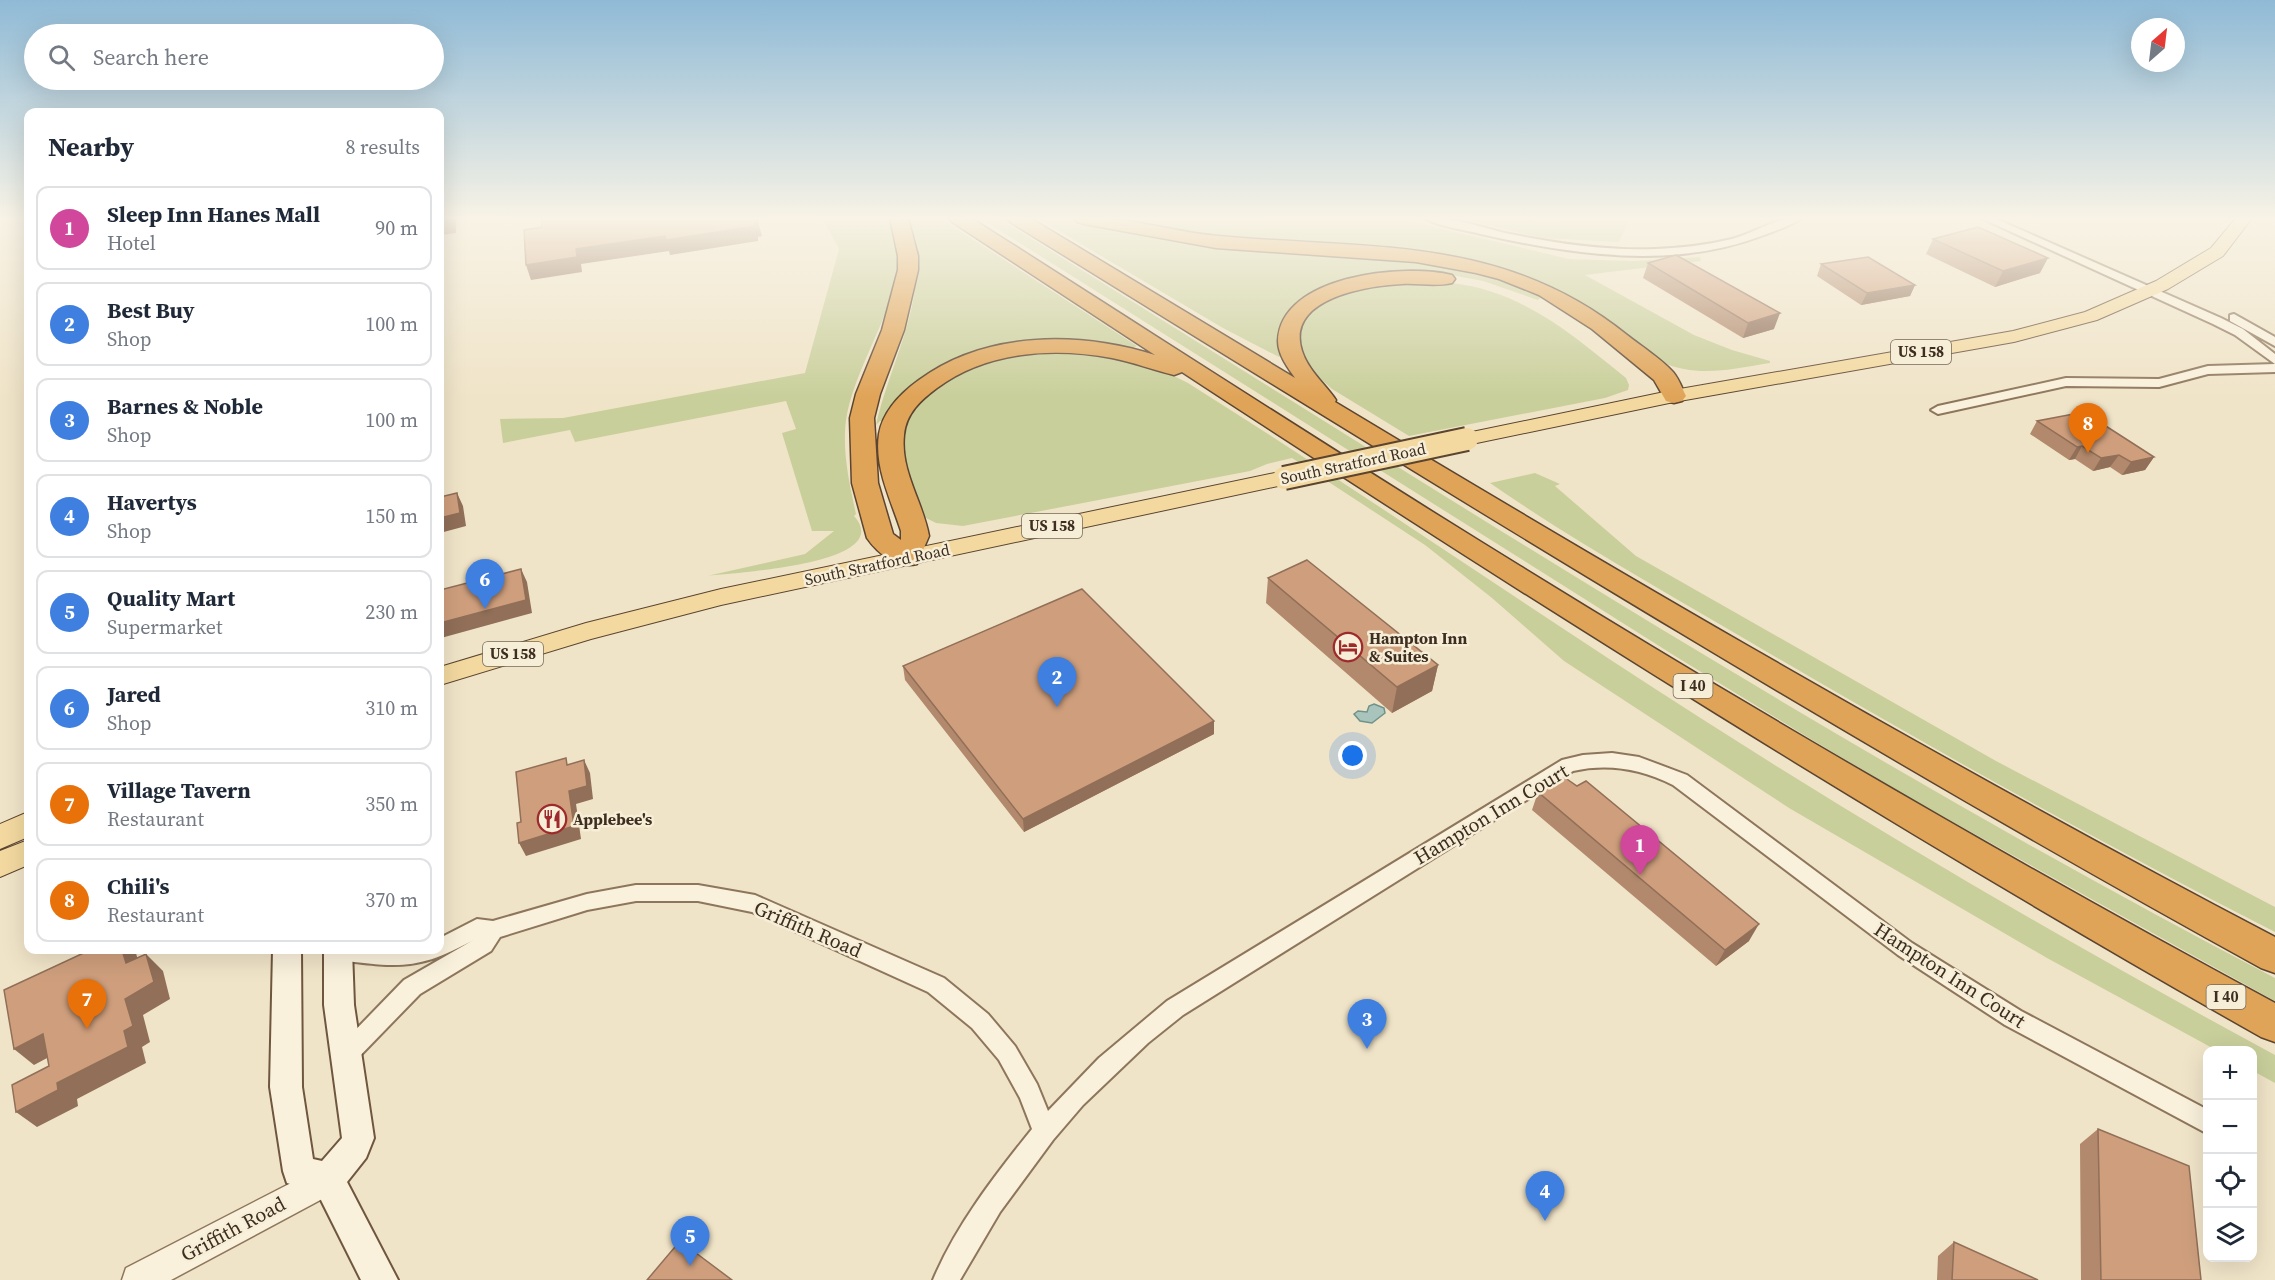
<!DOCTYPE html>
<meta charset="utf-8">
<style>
body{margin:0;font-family:"Source Serif 4",serif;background:#f6f6f7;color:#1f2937}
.controls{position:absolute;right:18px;bottom:18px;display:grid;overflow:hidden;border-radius:12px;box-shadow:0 6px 24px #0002}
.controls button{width:54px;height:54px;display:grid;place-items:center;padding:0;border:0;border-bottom:2px solid #e0e1e3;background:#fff;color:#1f2937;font:30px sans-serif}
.compass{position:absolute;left:2131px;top:18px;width:54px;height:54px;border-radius:50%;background:#fff;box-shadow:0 6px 24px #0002;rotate:28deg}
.you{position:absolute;left:1353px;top:756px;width:21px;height:21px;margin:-15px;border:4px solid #fff;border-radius:50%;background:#1a73e8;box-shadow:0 0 0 9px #1a73e833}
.badge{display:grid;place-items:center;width:39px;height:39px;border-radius:50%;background:#0f766e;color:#fff;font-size:20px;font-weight:700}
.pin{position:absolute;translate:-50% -50px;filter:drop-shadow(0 2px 3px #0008)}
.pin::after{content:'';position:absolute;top:32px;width:21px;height:18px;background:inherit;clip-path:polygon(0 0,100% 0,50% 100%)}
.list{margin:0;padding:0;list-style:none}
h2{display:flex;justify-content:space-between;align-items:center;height:78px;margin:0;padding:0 24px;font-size:26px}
h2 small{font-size:20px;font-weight:400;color:#747a83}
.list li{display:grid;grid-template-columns:39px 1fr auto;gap:18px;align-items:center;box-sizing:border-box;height:84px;margin:0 12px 12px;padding:0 12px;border:2px solid #e0e1e3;border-radius:12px}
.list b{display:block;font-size:22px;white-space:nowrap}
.list p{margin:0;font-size:20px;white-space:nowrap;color:#747a83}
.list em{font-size:20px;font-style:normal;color:#747a83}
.icon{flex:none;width:33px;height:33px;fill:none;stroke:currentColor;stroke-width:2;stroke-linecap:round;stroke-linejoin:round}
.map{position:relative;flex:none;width:2275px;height:1280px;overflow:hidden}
.search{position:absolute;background:#fff;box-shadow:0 6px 24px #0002;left:24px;top:24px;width:420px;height:66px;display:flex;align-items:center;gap:15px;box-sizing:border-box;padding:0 21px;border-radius:33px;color:#747a83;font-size:22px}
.panel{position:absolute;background:#fff;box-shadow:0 6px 24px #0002;left:24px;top:108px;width:420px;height:846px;border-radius:12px}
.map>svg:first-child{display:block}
.green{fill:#c9cf9b}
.water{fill:#a9c4bc;stroke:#6f938a;stroke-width:1.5}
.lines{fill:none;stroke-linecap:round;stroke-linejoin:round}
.minor-casing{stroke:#8d765c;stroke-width:4}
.tertiary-casing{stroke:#8d765c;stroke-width:3}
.secondary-casing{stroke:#6f573f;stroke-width:4}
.primary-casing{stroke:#5b4430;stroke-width:2}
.motorway-casing{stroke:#5b4430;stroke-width:3}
.minor{fill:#faf1dc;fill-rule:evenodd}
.tertiary{fill:#faf1dc;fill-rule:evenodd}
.secondary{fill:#faf1dc;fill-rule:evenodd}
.primary{fill:#f3d9a0;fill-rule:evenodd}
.motorway{fill:#e0a458;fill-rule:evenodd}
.primary-bridge-casing{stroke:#5b4430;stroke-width:26;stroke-linecap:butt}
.primary-bridge{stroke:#f3d9a0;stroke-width:22}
.wall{fill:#b2896c}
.shaded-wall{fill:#916f58}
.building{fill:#cf9f7d;stroke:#916f58;stroke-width:1.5}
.labels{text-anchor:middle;stroke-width:5;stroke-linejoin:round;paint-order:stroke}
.shield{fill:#f7eed8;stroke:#756857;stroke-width:1.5}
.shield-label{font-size:15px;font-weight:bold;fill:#3d2e20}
.street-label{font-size:16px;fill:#3d2e20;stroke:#f7eed8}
.poi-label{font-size:16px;font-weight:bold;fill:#3d2e20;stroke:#f7eed8;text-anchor:start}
.near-street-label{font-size:20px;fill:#3d2e20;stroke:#f7eed8}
</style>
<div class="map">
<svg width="2275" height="1280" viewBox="0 0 2275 1280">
<rect width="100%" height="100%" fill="#f0e4c8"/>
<!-- green -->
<path class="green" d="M 822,218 L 893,218 C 915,289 861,347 847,414 C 841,447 849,482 856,514 L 854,516 C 898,565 728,573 707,576 L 805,554 L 834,531 L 812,531 L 782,433 L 796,429 L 786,401 L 575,442 L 570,430 L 503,443 L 500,419 L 563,418 L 805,373 L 839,249 Z
M 907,218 L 940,218 L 1137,346 L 1131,349 L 981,351 L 886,421 L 880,421 L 876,425 C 891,358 936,287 907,218 Z
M 980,218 L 998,218 C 1419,478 1835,749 2275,978 L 2275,1001 L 1908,797 L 1809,738 L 1675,656 Z
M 1037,218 L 1071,218 L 1090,223 L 1437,263 L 1496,276 L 1542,296 L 1538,300 L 1483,281 L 1451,275 L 1313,294 L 1283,355 L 1279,357 L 1223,328 Z
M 1111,218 L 1397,218 L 1569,259 L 1633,261 L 1700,257 L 1701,261 L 1585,275 L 1694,335 L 1732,350 L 1770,361 L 1770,363 C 1732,369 1698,378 1661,362 C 1620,331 1581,298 1532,279 C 1471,255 1405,252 1340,246 C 1263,240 1187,234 1111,218 Z
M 1458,218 L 1520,218 L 1540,222 L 1567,221 L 1566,218 L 1630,218 L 1619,242 L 1542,238 Z
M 1379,281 C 1403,282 1428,281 1452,283 C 1523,291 1574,336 1626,378 L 1629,385 L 1628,390 L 1605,398 L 1409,436 L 1332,389 L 1313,372 L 1302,357 L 1299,332 L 1307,313 L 1328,297 Z
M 1024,352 L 1100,352 L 1158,368 L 1188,383 C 1360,491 1527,607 1699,717 C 1886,837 2079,949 2275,1055 L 2275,1083 L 2253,1071 L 2252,1050 L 2216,1050 L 2047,958 L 1789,808 L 1564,661 L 1492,598 L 1425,545 L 1292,458 L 1267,464 L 1250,471 L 963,526 L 936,523 L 924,517 L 901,456 L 905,419 L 917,399 L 970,366 Z
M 1535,473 L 1560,484 L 1555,486 L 1636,556 L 1996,761 L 2275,907 L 2275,932 C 2101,843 1931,748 1762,649 C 1671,595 1576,543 1490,483 Z"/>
<!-- water -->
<path class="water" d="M 1374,704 L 1384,708 L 1385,713 L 1372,723 L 1360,721 L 1354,714 L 1358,711 L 1367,712 L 1369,706 Z"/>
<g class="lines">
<!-- minor casing -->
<g class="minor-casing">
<path id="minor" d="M 1425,218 C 1451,216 1479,227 1505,233 C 1554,243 1605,251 1655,249 C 1681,248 1707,245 1732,239 C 1755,233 1778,216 1801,218 C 1792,226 1776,230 1764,235 C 1674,270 1573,255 1481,234 C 1467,230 1435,226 1425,218 Z
M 1981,218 L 1994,218 L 2221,318 L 2243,329 L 2275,354 L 2275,364 L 2235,335 L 2213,324 Z
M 2234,314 L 2275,337 L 2275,346 L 2230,321 L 2230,315 Z
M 2275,364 L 2275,372 L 2208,374 L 2159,387 L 2066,386 L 1938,414 L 1931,410 L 1938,406 L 2066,378 L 2159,379 L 2208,366 Z
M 1612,753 L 1639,757 L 1687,775 L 1912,943 L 2021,1011 L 2208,1110 L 2208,1134 L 2005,1025 L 1898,955 L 1673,785 C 1641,769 1609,763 1573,771 L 1183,1015 L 1148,1043 L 1083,1105 L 1053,1140 L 1000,1212 L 960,1280 L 933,1280 C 956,1225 995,1175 1032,1129 L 1020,1098 L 999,1060 L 972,1028 L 928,992 L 752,912 L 698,901 L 636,901 L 587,910 L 500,937 L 491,951 L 420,994 L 353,1063 L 345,1066 L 337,1063 L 334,1056 L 337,1049 L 404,980 L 477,938 C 420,970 402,968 338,960 L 331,957 L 328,950 L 440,950 L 440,938 L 477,919 L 493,921 L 587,894 L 636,885 L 698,885 L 755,895 L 944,978 L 988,1014 L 1015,1046 L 1037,1084 L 1048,1111 L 1099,1058 L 1167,1001 L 1562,760 L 1583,755 Z"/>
</g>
<!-- tertiary casing -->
<g class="tertiary-casing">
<path id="tertiary" d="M 328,1164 L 339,1168 L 343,1179 L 339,1190 L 171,1280 L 122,1280 L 126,1268 Z"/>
</g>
<!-- secondary casing -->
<g class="secondary-casing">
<path id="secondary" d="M 273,950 L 301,950 L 302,1087 L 313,1159 L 322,1161 L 342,1138 L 324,1005 L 324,950 L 352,950 L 354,1005 L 374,1138 L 366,1158 L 347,1182 L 398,1280 L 361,1280 L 317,1192 L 287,1183 L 283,1171 L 270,1087 Z"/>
</g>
<!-- primary casing -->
<g class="primary-casing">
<path id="primary" d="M 2236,218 L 2252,218 L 2223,256 L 2168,289 L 2097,320 L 2014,342 L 1674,402 L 1467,445 L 1460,443 L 1456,439 L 1460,435 L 1467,433 L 1674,390 L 2013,331 L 2085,312 L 2156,281 L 2211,248 Z
M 1284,471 L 1292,473 L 1295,478 L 1292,483 L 721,605 L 591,639 L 440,685 L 440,667 L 586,623 L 721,589 Z
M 28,812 L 28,837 L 0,849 L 0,824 Z
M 28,840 L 28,865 L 0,877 L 0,851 Z"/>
</g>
<!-- motorway casing -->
<g class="motorway-casing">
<path id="motorway" d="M 890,218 L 908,218 L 918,256 L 918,270 L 904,330 L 880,394 L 874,418 L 878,483 L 893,534 L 901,540 L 901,531 C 891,500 874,467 879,434 C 883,411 901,393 919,380 C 985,331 1079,331 1155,355 L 952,222 L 949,218 L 971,218 C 1154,334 1336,453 1520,566 C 1768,719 2019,865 2275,1003 L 2275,1042 L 2261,1037 C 1893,829 1536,604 1182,372 L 1174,375 C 1153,370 1133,362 1112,358 C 1053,347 987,351 937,388 C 921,400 906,413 904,435 C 900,471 923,502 929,536 L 917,564 C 898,569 878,554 867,538 L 852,483 L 850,418 L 856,394 L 882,330 L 898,270 L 898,256 Z
M 1007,218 L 1030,218 L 1295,378 C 1288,368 1278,355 1278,341 C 1280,275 1404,263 1452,275 L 1455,279 L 1452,283 C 1436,287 1418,283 1402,284 C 1367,286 1285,298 1302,351 C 1308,370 1325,384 1336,400 L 1335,402 C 1644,588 1955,769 2275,937 L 2275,973 L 2261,968 C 1835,734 1423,477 1010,222 Z
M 1074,218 C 1123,214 1170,232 1219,236 C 1368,250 1502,234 1627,335 C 1641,346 1660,358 1673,372 C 1679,379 1682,388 1686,396 L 1682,401 L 1674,403 L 1666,401 L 1654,380 L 1592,329 L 1539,295 L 1499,279 L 1476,273 L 1416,262 L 1216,248 L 1084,224 L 1077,222 Z"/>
</g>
<!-- minor -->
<use href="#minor" class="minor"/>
<!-- tertiary -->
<use href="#tertiary" class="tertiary"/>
<!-- secondary -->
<use href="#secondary" class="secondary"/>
<!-- primary -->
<use href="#primary" class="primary"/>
<!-- motorway -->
<use href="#motorway" class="motorway"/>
<!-- primary-bridge casing -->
<g class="primary-bridge-casing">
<path id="primary-bridge" d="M 1284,478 L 1467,439"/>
</g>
<!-- primary-bridge -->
<use href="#primary-bridge" class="primary-bridge"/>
</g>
<!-- wall -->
<path class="wall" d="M 1933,239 L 2040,273 L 1995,287 L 1926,254 Z
M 1648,263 L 1774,329 L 1743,338 L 1643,278 Z
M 1821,264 L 1915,285 L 1910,296 L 1861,305 L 1817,276 Z
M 2037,421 L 2154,457 L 2145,470 L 2122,475 L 2110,467 L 2093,471 L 2075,459 L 2069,460 L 2030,434 Z
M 1268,578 L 1438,665 L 1432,691 L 1392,713 L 1266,603 Z
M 903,666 L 1214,734 L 1024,832 L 905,680 Z
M 1538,792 L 1749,941 L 1716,966 L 1532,810 Z
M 2098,1129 L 2201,1280 L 2081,1280 L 2080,1144 Z
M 1954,1242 L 2038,1280 L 1937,1280 L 1938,1256 Z"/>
<!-- shaded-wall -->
<path class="shaded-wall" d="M 450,218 L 456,218 L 456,233 L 440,235 L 440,220 Z
M 758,222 L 762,236 L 758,237 L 758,241 L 670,255 L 669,251 L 581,264 L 582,272 L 531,280 L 526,265 L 576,249 Z
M 2048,258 L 2040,273 L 1995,287 L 2003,271 Z
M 1915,285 L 1910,296 L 1861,305 L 1867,293 Z
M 1780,313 L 1774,329 L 1743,338 L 1748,323 Z
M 2082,446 L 2075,459 L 2069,460 L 2077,447 Z
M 2119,455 L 2110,467 L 2093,471 L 2101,458 Z
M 2154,457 L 2145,470 L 2122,475 L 2131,462 Z
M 457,493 L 463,506 L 466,526 L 440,533 L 440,518 Z
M 521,569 L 527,582 L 532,613 L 441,638 L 440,635 L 440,623 Z
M 1438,665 L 1432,691 L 1392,713 L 1397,687 Z
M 1214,721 L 1214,734 L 1024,832 L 1023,819 Z
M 584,760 L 590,773 L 593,799 L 576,804 L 581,839 L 526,856 L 519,843 L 569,791 Z
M 1759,924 L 1749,941 L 1716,966 L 1725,950 Z
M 122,950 L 132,950 L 136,953 L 143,980 L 126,963 Z
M 146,954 L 163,971 L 170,999 L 143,1015 L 150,1042 L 142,1047 L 146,1063 L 77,1099 L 78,1106 L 37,1127 L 16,1112 L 57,1083 L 124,1031 L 125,999 Z
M 43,1034 L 62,1050 L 34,1065 L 14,1049 Z"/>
<!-- building -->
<path class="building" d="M 440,218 L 450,218 L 440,220 Z
M 542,218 L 757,218 L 758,222 L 754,222 L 755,226 L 666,240 L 665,236 L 576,249 L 577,257 L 526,265 L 524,230 L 542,227 Z
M 1978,227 L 2048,258 L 2003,271 L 1933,239 Z
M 1676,255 L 1780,313 L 1748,323 L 1648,263 Z
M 1868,257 L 1915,285 L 1867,293 L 1821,264 Z
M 2084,412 L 2154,457 L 2131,462 L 2119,455 L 2101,458 L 2082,446 L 2077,447 L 2037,421 Z
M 457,493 L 460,513 L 440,518 L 440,497 Z
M 1307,560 L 1438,665 L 1397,687 L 1268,578 Z
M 521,569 L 526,600 L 440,623 L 440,590 Z
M 1082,589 L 1214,721 L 1023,819 L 903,666 Z
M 566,758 L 567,765 L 584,760 L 587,786 L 569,791 L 574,826 L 519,843 L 517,823 L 521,822 L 516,772 Z
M 1564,777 L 1577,786 L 1586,781 L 1759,924 L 1725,950 L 1538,792 Z
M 90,950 L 122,950 L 126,963 L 146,954 L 154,982 L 125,999 L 133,1026 L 124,1031 L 128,1047 L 57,1083 L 58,1090 L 16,1112 L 12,1085 L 49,1066 L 43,1034 L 14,1049 L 4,990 Z
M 2098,1129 L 2189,1166 L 2201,1280 L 2100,1280 L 2101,1280 Z
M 680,1241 L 732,1280 L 647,1280 Z
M 1954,1242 L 2038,1280 L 1952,1280 Z"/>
<!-- sky -->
<linearGradient id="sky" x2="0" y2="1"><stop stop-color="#8fbad6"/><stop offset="0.55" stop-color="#f8f3e6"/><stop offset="1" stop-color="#f8f3e6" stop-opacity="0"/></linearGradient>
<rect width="2275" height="397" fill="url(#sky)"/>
<!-- icons -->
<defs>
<g id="hotel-ring" transform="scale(1.5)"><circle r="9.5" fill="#f7eed8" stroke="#9e2a2b" stroke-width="1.5"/><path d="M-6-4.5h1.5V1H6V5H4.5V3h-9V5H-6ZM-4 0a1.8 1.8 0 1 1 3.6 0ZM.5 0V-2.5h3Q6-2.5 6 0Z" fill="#9e2a2b"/></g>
<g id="restaurant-ring" transform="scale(1.5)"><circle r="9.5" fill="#f7eed8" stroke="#9e2a2b" stroke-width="1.5"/><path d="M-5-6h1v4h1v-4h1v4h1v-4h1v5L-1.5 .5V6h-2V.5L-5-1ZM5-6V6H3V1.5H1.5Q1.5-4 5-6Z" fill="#9e2a2b"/></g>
</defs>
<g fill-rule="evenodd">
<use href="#hotel-ring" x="1348" y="647"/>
<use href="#restaurant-ring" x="552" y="819"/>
</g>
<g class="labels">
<!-- shield labels -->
<g class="shield">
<rect x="1891" y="340" width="60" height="24" rx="4.5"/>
<rect x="1022" y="514" width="60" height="24" rx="4.5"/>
<rect x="483" y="642" width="60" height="24" rx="4.5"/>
<rect x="1673.5" y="674" width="39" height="24" rx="4.5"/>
<rect x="2206.5" y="985" width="39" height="24" rx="4.5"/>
</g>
<g class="shield-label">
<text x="1921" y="357">US 158</text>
<text x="1052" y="531">US 158</text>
<text x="513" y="659">US 158</text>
<text x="1693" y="691">I 40</text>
<text x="2226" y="1002">I 40</text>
</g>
<!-- street labels -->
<g class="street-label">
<text transform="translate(1353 463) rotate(-12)" y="6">South Stratford Road</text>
<text transform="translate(877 564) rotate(-12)" y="6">South Stratford Road</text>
</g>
<!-- poi labels -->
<g class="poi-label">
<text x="1369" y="644">Hampton Inn<tspan x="1369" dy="18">&amp; Suites</tspan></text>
<text x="573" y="825">Applebee's</text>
</g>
<!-- near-street labels -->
<g class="near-street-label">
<text transform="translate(1491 814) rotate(-31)" y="7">Hampton Inn Court</text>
<text transform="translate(808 929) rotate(23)" y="7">Griffith Road</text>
<text transform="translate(1950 975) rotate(33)" y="7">Hampton Inn Court</text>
<text transform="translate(233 1229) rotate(-28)" y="7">Griffith Road</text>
</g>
</g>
</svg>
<div class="controls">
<button>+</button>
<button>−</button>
<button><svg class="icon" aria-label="locate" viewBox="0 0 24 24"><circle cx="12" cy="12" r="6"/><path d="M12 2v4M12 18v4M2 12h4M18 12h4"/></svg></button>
<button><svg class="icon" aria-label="layers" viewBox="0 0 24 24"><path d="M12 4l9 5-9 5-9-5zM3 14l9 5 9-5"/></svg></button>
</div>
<svg class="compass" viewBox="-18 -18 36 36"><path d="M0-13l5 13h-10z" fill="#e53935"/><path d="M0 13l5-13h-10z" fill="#747a83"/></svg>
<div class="you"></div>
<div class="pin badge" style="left:1640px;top:875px;background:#d1479c">1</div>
<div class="pin badge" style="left:1057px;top:707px;background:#3f7fe0">2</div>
<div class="pin badge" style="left:1367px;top:1049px;background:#3f7fe0">3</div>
<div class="pin badge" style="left:1545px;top:1221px;background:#3f7fe0">4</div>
<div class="pin badge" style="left:690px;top:1266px;background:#3f7fe0">5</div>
<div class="pin badge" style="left:485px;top:609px;background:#3f7fe0">6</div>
<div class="pin badge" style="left:87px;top:1029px;background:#e8710a">7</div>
<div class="pin badge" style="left:2088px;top:453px;background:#e8710a">8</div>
<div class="search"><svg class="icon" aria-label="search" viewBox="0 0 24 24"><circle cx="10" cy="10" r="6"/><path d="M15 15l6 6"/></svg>Search here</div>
<section class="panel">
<h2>Nearby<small>8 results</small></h2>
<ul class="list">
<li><span class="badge" style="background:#d1479c">1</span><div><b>Sleep Inn Hanes Mall</b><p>Hotel</p></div><em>90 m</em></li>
<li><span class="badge" style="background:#3f7fe0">2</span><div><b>Best Buy</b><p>Shop</p></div><em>100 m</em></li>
<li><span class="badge" style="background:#3f7fe0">3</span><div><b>Barnes &amp; Noble</b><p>Shop</p></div><em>100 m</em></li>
<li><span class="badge" style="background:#3f7fe0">4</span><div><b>Havertys</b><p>Shop</p></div><em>150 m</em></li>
<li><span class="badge" style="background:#3f7fe0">5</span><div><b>Quality Mart</b><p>Supermarket</p></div><em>230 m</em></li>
<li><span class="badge" style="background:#3f7fe0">6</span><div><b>Jared</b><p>Shop</p></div><em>310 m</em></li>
<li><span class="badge" style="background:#e8710a">7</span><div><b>Village Tavern</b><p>Restaurant</p></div><em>350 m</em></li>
<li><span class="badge" style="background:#e8710a">8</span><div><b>Chili's</b><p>Restaurant</p></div><em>370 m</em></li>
</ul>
</section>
</div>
